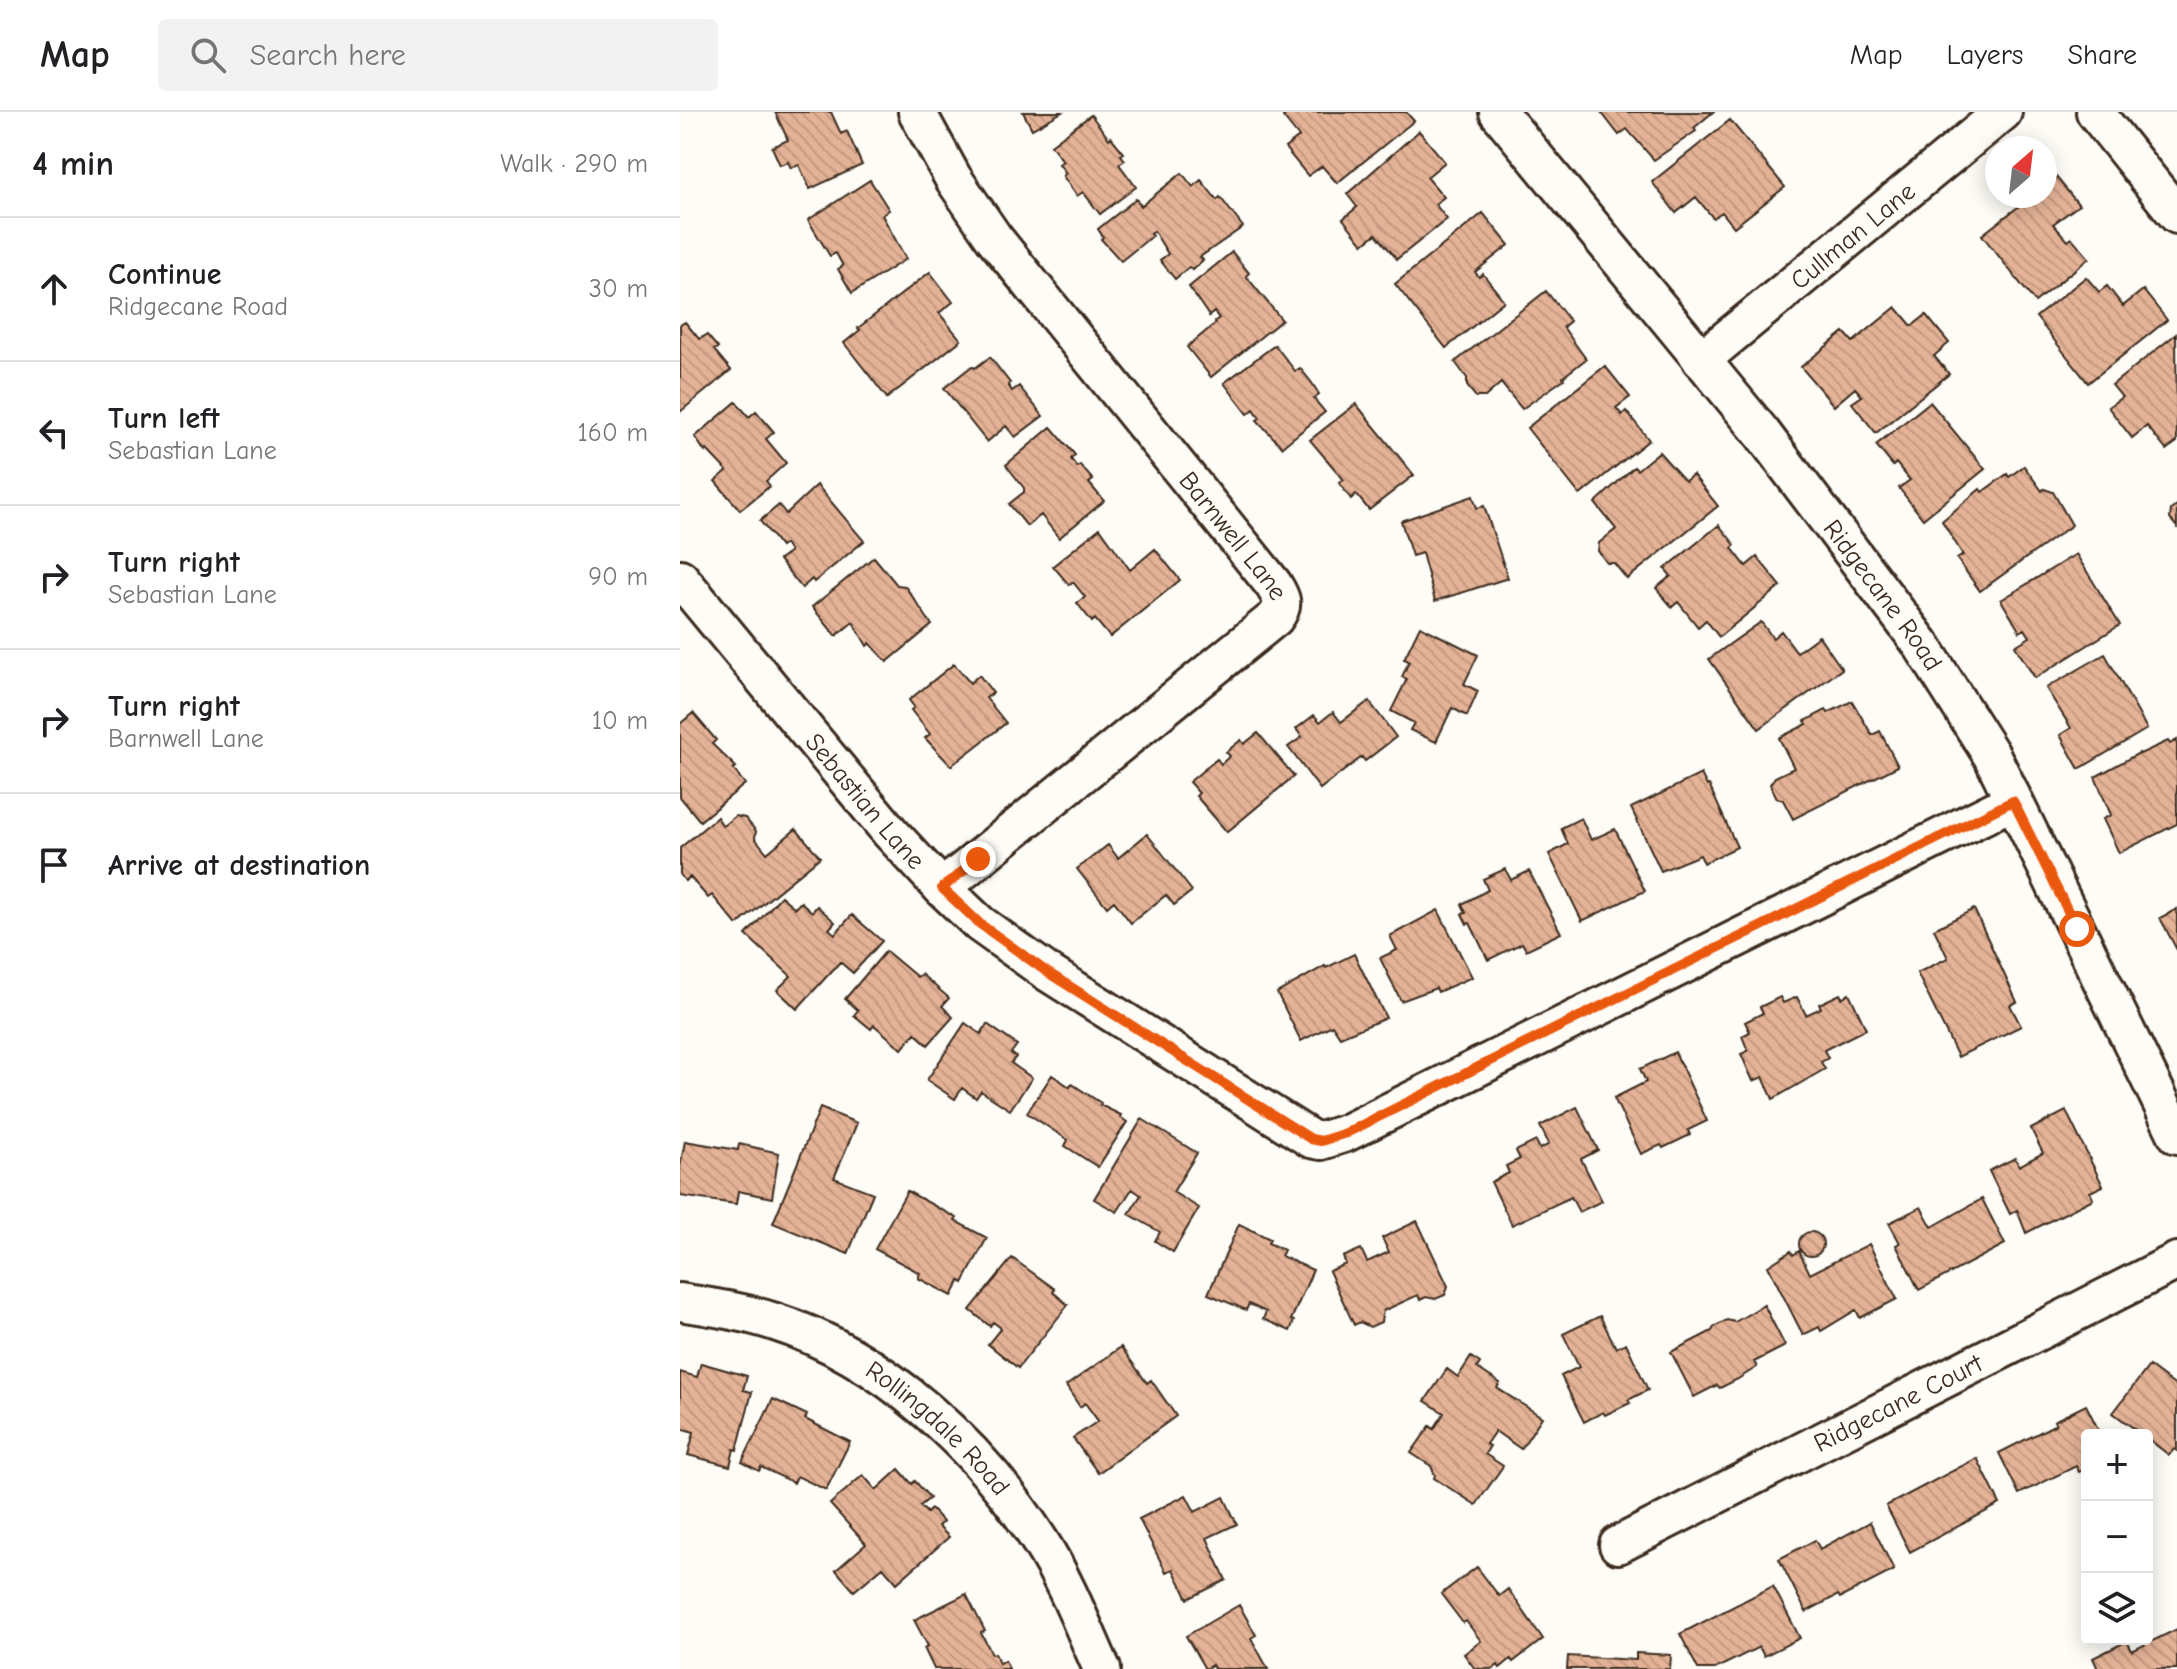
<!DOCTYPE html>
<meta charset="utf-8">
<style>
body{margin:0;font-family:"Comic Neue",sans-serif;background:#f2f2f2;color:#202124}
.controls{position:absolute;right:24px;bottom:24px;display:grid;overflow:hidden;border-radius:8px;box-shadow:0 4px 20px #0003}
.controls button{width:72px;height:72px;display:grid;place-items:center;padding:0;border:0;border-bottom:2px solid #e0e0e0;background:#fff;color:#202124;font:40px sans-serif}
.compass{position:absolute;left:1305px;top:24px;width:72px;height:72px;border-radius:50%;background:#fff;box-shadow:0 4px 20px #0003;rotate:28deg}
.stop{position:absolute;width:24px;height:24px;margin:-18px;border:6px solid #ea580c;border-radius:50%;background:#fff}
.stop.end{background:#ea580c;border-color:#fff;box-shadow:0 2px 8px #0008}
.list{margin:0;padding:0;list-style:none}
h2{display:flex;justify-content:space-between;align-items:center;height:104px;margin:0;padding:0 32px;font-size:34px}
h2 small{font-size:26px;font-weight:400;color:#757577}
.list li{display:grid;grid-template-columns:52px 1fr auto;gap:24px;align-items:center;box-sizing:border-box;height:144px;padding:0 32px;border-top:2px solid #e0e0e0}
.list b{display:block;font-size:30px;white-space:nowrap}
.list p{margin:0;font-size:26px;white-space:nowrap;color:#757577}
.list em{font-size:26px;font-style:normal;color:#757577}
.icon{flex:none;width:44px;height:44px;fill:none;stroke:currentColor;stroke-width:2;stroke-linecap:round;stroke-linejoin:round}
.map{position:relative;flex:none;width:1497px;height:1557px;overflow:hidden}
header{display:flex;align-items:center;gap:48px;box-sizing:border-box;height:112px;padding:0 40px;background:#fff;border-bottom:2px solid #e0e0e0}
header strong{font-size:38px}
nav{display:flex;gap:44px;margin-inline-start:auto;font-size:28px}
.search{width:560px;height:72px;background:#f2f2f2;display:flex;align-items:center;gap:20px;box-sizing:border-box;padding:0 28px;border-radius:8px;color:#757577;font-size:30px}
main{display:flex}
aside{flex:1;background:#fff}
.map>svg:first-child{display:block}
.building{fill:url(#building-back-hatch);stroke:#3b2a1e;stroke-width:2}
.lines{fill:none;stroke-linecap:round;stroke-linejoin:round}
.minor-casing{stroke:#3b2a1e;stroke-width:42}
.minor{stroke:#fdfcf7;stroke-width:36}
.route{stroke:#ea580c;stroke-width:10}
.labels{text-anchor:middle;stroke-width:8;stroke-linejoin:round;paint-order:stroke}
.street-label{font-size:26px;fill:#3b2a1e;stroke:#fdfcf7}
</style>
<header>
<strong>Map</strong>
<div class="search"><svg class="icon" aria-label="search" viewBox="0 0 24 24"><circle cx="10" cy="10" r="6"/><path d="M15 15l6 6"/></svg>Search here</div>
<nav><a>Map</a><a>Layers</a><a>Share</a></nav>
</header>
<main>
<aside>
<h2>4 min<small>Walk · 290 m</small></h2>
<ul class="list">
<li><svg class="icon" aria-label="ahead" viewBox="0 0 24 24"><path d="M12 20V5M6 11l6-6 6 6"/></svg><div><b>Continue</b><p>Ridgecane Road</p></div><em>30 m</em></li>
<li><svg class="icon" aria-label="left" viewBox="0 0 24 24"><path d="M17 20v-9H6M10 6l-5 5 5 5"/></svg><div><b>Turn left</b><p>Sebastian Lane</p></div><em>160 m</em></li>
<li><svg class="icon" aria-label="right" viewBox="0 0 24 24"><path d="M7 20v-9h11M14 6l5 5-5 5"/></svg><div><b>Turn right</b><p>Sebastian Lane</p></div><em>90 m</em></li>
<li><svg class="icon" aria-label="right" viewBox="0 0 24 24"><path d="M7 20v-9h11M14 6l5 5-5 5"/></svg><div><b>Turn right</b><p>Barnwell Lane</p></div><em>10 m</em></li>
<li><svg class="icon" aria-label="arrive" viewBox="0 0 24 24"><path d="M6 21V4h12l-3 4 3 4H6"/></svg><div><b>Arrive at destination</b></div></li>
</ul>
</aside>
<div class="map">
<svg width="1497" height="1557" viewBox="0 0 1497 1557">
<defs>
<pattern id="building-back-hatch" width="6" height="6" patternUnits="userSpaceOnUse" patternTransform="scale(2)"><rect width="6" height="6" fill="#e4b296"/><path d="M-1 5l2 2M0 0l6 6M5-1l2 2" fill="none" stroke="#c49981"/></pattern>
</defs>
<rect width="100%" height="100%" fill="#fdfcf7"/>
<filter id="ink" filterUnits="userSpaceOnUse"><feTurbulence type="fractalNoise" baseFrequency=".0125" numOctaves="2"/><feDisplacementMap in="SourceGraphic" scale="16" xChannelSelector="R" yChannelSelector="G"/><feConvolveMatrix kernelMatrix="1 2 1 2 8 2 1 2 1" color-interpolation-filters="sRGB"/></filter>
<g filter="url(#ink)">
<!-- building -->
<path class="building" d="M 95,0 L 151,0 L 161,22 L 167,19 L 182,53 L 130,77 L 119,53 L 111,56 L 108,50 L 100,53 L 92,35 L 108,28 Z
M 343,0 L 382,0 L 352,17 Z
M 609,0 L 726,0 L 734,9 L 657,71 L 642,54 L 628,64 L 605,36 L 619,25 L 603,5 Z
M 921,0 L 1033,0 L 1014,16 L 1016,19 L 974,48 L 947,17 L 939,23 Z
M 411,3 L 429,27 L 431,25 L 444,41 L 441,43 L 445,48 L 439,52 L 456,75 L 420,102 L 403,80 L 397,84 L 383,64 L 386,61 L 379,52 L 383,49 L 371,33 Z
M 1050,8 L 1105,75 L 1054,115 L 1042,100 L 1033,106 L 1016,85 L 996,101 L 972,70 Z
M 739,19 L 765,50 L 747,65 L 764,85 L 755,92 L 767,107 L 717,147 L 696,122 L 683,132 L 663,107 L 677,95 L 667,82 Z
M 502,61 L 513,75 L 521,68 L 537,88 L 540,85 L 563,115 L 520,145 L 523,148 L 512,158 L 509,155 L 495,167 L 480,148 L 488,142 L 474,119 L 470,122 L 472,124 L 441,149 L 421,127 L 423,125 L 418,117 L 456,87 L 461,94 Z
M 1376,65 L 1399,93 L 1373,112 L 1388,129 L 1392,126 L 1409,146 L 1355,190 L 1302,123 L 1352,84 L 1365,84 L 1365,74 Z
M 190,68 L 209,98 L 202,103 L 226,147 L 172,181 L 158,157 L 163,154 L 156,141 L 150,144 L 128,108 Z
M 803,101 L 829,133 L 795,160 L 799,165 L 803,162 L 824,189 L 766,236 L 715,172 Z
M 552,140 L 569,161 L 566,164 L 602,208 L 531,265 L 507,235 L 536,211 L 535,209 L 539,206 L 534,200 L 529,204 L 509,175 Z
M 250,160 L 273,190 L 259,201 L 281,228 L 207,286 L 164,231 L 180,218 L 178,216 Z
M 1406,165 L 1419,180 L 1427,174 L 1443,194 L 1463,178 L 1487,208 L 1408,271 L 1356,205 Z
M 866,179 L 890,209 L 883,215 L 906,247 L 883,265 L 884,267 L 842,297 L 821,271 L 805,285 L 796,285 L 787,274 L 787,266 L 775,250 Z
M 1216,195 L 1232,214 L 1246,203 L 1269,231 L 1254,244 L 1269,262 L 1196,321 L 1172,291 L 1182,284 L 1175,276 L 1154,294 L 1121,255 L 1164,220 L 1173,230 Z
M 5,210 L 19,227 L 27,223 L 38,236 L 34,238 L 51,258 L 0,300 L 0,213 Z
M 1496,222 L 1497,330 L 1486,338 L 1467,314 L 1452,326 L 1428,295 L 1442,285 L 1432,273 Z
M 595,233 L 615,259 L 620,256 L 632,271 L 639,282 L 634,287 L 645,300 L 602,335 L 577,308 L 580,306 L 574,297 L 568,302 L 544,271 Z
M 310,245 L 330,271 L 328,273 L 332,279 L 339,274 L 363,304 L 335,325 L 326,314 L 307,330 L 264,276 L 292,254 L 295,256 Z
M 925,254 L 950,285 L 936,296 L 942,303 L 946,299 L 969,328 L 900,383 L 847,316 Z
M 56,290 L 69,305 L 76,299 L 94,320 L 86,327 L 106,351 L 86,369 L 90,374 L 60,398 L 35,369 L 47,359 L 27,338 L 25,340 L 15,325 Z
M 1250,290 L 1305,357 L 1243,407 L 1219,376 L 1230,368 L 1216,351 L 1213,354 L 1196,333 Z
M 676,292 L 734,363 L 689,398 L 676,382 L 671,387 L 659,371 L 664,368 L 630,328 Z
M 371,315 L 395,343 L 391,347 L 397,355 L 400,353 L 413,368 L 409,371 L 424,389 L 379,426 L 361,403 L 347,414 L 329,392 L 344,380 L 344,376 L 326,353 Z
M 979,340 L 1005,369 L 1013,363 L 1038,394 L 947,467 L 934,451 L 927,451 L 918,439 L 919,431 L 936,417 L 915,391 L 954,355 L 957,358 Z
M 1344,354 L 1362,379 L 1364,377 L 1373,380 L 1392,413 L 1300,479 L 1277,447 L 1283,443 L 1262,409 L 1300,377 L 1302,380 L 1327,362 L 1329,365 Z
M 137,373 L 184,429 L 134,470 L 132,467 L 122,476 L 99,448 L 110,440 L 105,432 L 101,435 L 80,409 L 99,393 L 106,402 Z
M 793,384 L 797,396 L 804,394 L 828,466 L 755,489 L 742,441 L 732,444 L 721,409 Z
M 1497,393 L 1497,415 L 1490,407 L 1491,398 Z
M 1039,413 L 1055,433 L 1052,436 L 1066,454 L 1077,445 L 1101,474 L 1039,525 L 1026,508 L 1018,515 L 998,490 L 992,495 L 976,476 L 991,464 L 985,457 Z
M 420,416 L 450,458 L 475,437 L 500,468 L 430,525 L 415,507 L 412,510 L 397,491 L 405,485 L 393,470 L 389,473 L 373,454 Z
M 1396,442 L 1440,513 L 1355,566 L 1335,534 L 1350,525 L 1345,517 L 1340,520 L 1321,488 Z
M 194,445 L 217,473 L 225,474 L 252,513 L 207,550 L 190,531 L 187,534 L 173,510 L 156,524 L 132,495 Z
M 1081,510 L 1093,526 L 1101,519 L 1117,540 L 1139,524 L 1162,557 L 1079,617 L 1029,547 Z
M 740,514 L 798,543 L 784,572 L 798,579 L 787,604 L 772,596 L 756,630 L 730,618 L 734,611 L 711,599 L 727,567 L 722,565 L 729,549 L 724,547 Z
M 1425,542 L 1467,617 L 1399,657 L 1380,623 L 1391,616 L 1366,576 Z
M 274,552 L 290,571 L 299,563 L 313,581 L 306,586 L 326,611 L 271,654 L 245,626 L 250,622 L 231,598 L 234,595 L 229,588 Z
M 689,589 L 716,625 L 685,649 L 682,645 L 640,677 L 608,635 L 622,625 L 616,617 L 634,603 L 640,610 L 653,600 L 661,610 Z
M 1172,589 L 1192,623 L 1200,619 L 1218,654 L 1113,707 L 1103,688 L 1097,686 L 1090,672 L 1095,665 L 1114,656 L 1099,626 L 1127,612 L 1125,609 L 1146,598 L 1148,601 Z
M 13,601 L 36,628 L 32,632 L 56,655 L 53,657 L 65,672 L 20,709 L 0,685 L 0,612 Z
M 578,621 L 614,664 L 547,720 L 516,684 L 519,681 L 509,670 L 537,647 L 541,652 L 550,644 L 546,640 L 561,628 L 564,632 Z
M 1497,628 L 1497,712 L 1439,741 L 1423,707 L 1431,703 L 1415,665 L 1459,641 L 1460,642 L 1488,629 L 1490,632 Z
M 1021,662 L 1027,674 L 1029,673 L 1057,735 L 1024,751 L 1020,743 L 981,759 L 951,696 Z
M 55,704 L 65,706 L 76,719 L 75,726 L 87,741 L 116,717 L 140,745 L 57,813 L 32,783 L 28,786 L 10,765 L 5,769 L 0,762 L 0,736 L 37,705 L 43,714 Z
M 901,706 L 911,728 L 935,717 L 965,779 L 902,809 L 869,742 L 888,732 L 881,716 Z
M 467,722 L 512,779 L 494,793 L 486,783 L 451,811 L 434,789 L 427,795 L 397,757 L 428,733 L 438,746 Z
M 825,757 L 831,768 L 849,759 L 881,821 L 846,838 L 842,831 L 808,848 L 790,811 L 787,812 L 782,802 L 786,801 L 782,792 L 808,778 L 803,767 Z
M 101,784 L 115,796 L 121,790 L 132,800 L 137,794 L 155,810 L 149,817 L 155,822 L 172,803 L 202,829 L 173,861 L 160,850 L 117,897 L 97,878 L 111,864 L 66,823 Z
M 1294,797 L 1337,890 L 1330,893 L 1341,914 L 1278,945 L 1237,861 L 1268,846 L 1254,817 Z
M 1497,797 L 1497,838 L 1480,806 Z
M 758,798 L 792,865 L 758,880 L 756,876 L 721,889 L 700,846 L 717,838 L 710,824 Z
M 206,839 L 237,865 L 241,862 L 269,886 L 262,894 L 273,905 L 248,933 L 235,921 L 222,937 L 194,913 L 191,917 L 174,903 L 178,898 L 165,887 Z
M 674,842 L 706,906 L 660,925 L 652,913 L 621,929 L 597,881 L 645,854 L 646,856 Z
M 1169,881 L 1186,917 L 1144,938 L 1148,946 L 1141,950 L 1145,957 L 1093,987 L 1083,965 L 1073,969 L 1061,942 L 1068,939 L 1062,924 L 1070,920 L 1065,910 L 1083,901 L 1080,895 L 1100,885 L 1103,891 L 1117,885 L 1126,903 L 1141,896 L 1139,892 L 1160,882 L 1162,886 Z
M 285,911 L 301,922 L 307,912 L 337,933 L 331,941 L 336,945 L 331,951 L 352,966 L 330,998 L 301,979 L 296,986 L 282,976 L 275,987 L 247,968 Z
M 995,940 L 1027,1009 L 1008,1018 L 1010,1023 L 983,1036 L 981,1033 L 961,1042 L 934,986 L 966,970 L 960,957 Z
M 372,963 L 390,975 L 392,972 L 421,991 L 420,993 L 441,1003 L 440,1005 L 447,1010 L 418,1055 L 385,1034 L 388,1028 L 347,1001 Z
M 897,995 L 918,1038 L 901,1047 L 922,1089 L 899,1100 L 891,1085 L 832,1113 L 811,1070 L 829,1061 L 826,1054 L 840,1047 L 836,1039 L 856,1029 L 860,1037 L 869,1032 L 860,1014 Z
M 140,996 L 177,1011 L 154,1066 L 193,1081 L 168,1142 L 93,1111 Z
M 1386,999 L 1423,1074 L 1410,1080 L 1413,1087 L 1346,1121 L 1337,1098 L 1330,1102 L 1309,1059 L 1335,1046 L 1339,1054 L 1363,1041 L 1351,1017 Z
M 462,1007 L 517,1041 L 493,1080 L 519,1096 L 493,1140 L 475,1129 L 480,1120 L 449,1102 L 461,1083 L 452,1077 L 437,1100 L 414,1087 Z
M 5,1029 L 58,1038 L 59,1032 L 99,1041 L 92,1086 L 58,1079 L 56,1092 L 0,1084 L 0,1055 Z
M 227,1079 L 277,1106 L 275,1109 L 307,1126 L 283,1171 L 280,1169 L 272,1184 L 238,1166 L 240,1161 L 195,1137 Z
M 1302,1087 L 1325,1132 L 1239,1178 L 1216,1133 L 1220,1131 L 1209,1111 L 1241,1095 L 1252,1115 Z
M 737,1109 L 768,1174 L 765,1183 L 755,1187 L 746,1185 L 740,1188 L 738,1183 L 703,1199 L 701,1210 L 690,1215 L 680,1210 L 674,1213 L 649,1159 L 666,1152 L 663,1145 L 681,1137 L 687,1150 L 709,1140 L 702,1126 Z
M 559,1112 L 590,1127 L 588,1131 L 604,1138 L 601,1144 L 633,1158 L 611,1208 L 614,1209 L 610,1219 L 583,1207 L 586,1200 L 569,1192 L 566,1198 L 528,1182 Z
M1119 1132a12 12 0 1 1 24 0a12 12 0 1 1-24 0Z
M 1189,1132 L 1217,1187 L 1180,1206 L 1176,1198 L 1141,1219 L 1139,1215 L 1123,1223 L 1088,1154 L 1111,1139 L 1113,1143 L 1119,1139 L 1130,1162 Z
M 332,1146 L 375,1177 L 373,1180 L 388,1193 L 338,1256 L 308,1232 L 321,1216 L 313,1210 L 310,1214 L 290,1198 Z
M 1084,1193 L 1105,1234 L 1074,1250 L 1077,1255 L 1058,1267 L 1040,1276 L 1037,1273 L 1014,1285 L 991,1240 L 1032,1219 L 1034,1215 L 1047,1208 L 1055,1210 Z
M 920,1204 L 936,1236 L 946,1231 L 968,1278 L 948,1288 L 950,1291 L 925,1303 L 923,1300 L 904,1310 L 881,1264 L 899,1255 L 883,1222 Z
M 441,1235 L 467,1271 L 471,1268 L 496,1304 L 418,1361 L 393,1326 L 418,1309 L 405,1291 L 400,1295 L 386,1274 Z
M 791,1245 L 800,1251 L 797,1256 L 820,1271 L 817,1276 L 862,1305 L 841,1337 L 815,1319 L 806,1332 L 810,1334 L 805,1342 L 823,1354 L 796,1393 L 754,1366 L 755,1363 L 751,1354 L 731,1341 L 750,1314 L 754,1317 L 764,1301 L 745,1289 L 767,1257 L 778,1265 Z
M 21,1251 L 67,1264 L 63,1278 L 72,1280 L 57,1338 L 54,1337 L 50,1354 L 8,1343 L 14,1320 L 0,1316 L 0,1260 L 17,1265 Z
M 1469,1254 L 1497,1275 L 1497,1339 L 1494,1337 L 1489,1343 L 1467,1326 L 1467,1323 L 1463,1323 L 1433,1301 Z
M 93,1287 L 127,1303 L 125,1307 L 170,1330 L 146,1378 L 117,1364 L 114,1371 L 81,1355 L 79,1359 L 62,1350 Z
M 1406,1293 L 1421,1323 L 1407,1323 L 1407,1356 L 1399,1360 L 1396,1354 L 1339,1382 L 1319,1341 L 1376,1312 L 1374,1309 Z
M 1297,1346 L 1320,1392 L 1230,1440 L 1206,1394 Z
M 219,1357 L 232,1372 L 235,1369 L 250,1386 L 240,1394 L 247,1401 L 251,1397 L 263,1410 L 258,1414 L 269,1425 L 217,1471 L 203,1455 L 174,1479 L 156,1458 L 186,1432 L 150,1392 L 183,1363 L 196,1378 Z
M 506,1383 L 515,1400 L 544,1385 L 557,1412 L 527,1426 L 546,1468 L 508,1487 L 493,1457 L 486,1460 L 459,1407 Z
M 1190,1410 L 1214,1458 L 1160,1486 L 1158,1483 L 1126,1500 L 1099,1447 L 1135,1428 L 1140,1437 Z
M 797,1455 L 819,1484 L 828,1477 L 863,1527 L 833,1550 L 831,1547 L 820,1556 L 818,1553 L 813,1557 L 795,1557 L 784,1542 L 801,1529 L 786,1509 L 783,1511 L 761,1482 Z
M 1093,1474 L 1120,1526 L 1084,1544 L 1079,1535 L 1035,1557 L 1018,1557 L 1000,1522 Z
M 286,1482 L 305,1519 L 301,1521 L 312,1542 L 315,1541 L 319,1551 L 325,1548 L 329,1557 L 254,1557 L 244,1536 L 248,1534 L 234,1508 Z
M 559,1493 L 576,1523 L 571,1526 L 588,1557 L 534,1557 L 532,1553 L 525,1557 L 506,1524 Z
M 1497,1517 L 1497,1557 L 1418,1557 L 1413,1546 L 1447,1529 L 1452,1539 Z
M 956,1541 L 991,1543 L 990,1557 L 887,1557 L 888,1544 L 956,1548 Z"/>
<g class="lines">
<!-- minor casing -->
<g class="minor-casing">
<g id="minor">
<path id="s1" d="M 237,0 L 273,66 L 314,126 L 593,472 C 601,485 606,492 595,506 L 262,776"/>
<path id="s2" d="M 818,0 L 1082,321 L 1241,532 L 1312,644 L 1497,1023"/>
<path d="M 1415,0 L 1497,103"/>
<path id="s3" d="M 1021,248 L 1323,0"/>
<path id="s4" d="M 0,466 L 210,720 L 262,776 L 300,812 L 367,860 L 631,1027 L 641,1029 L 666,1021 L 1333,689"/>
<path id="s5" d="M 0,1190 C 32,1195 65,1200 95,1210 C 203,1244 302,1337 361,1431 C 386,1470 403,1515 422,1557"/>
<path id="s6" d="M 938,1433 L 1497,1149"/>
</g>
</g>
<!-- minor -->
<use href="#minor" class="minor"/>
</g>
</g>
<g class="lines" filter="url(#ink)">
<!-- route -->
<path class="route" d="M 298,747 L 262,776 L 300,812 L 367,860 L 631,1027 L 641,1029 L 666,1021 L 1333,689 L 1397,817"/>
</g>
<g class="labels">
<!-- street labels -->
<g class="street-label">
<text dy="9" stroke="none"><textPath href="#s3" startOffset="196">Cullman Lane</textPath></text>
<text dy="9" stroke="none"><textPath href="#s1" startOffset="530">Barnwell Lane</textPath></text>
<text dy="9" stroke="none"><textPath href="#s2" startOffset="618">Ridgecane Road</textPath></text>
<text dy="9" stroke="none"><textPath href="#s4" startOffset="290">Sebastian Lane</textPath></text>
<text dy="9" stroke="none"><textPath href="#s6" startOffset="314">Ridgecane Court</textPath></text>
<text dy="9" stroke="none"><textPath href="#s5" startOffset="294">Rollingdale Road</textPath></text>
</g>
</g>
</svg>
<div class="controls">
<button>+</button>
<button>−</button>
<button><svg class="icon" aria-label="layers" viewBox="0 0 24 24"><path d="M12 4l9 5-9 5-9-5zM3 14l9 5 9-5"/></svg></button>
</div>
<svg class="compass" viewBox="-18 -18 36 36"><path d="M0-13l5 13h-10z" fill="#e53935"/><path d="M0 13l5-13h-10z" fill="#757577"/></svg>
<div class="stop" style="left:1397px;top:817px"></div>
<div class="stop end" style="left:298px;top:747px"></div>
</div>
</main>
